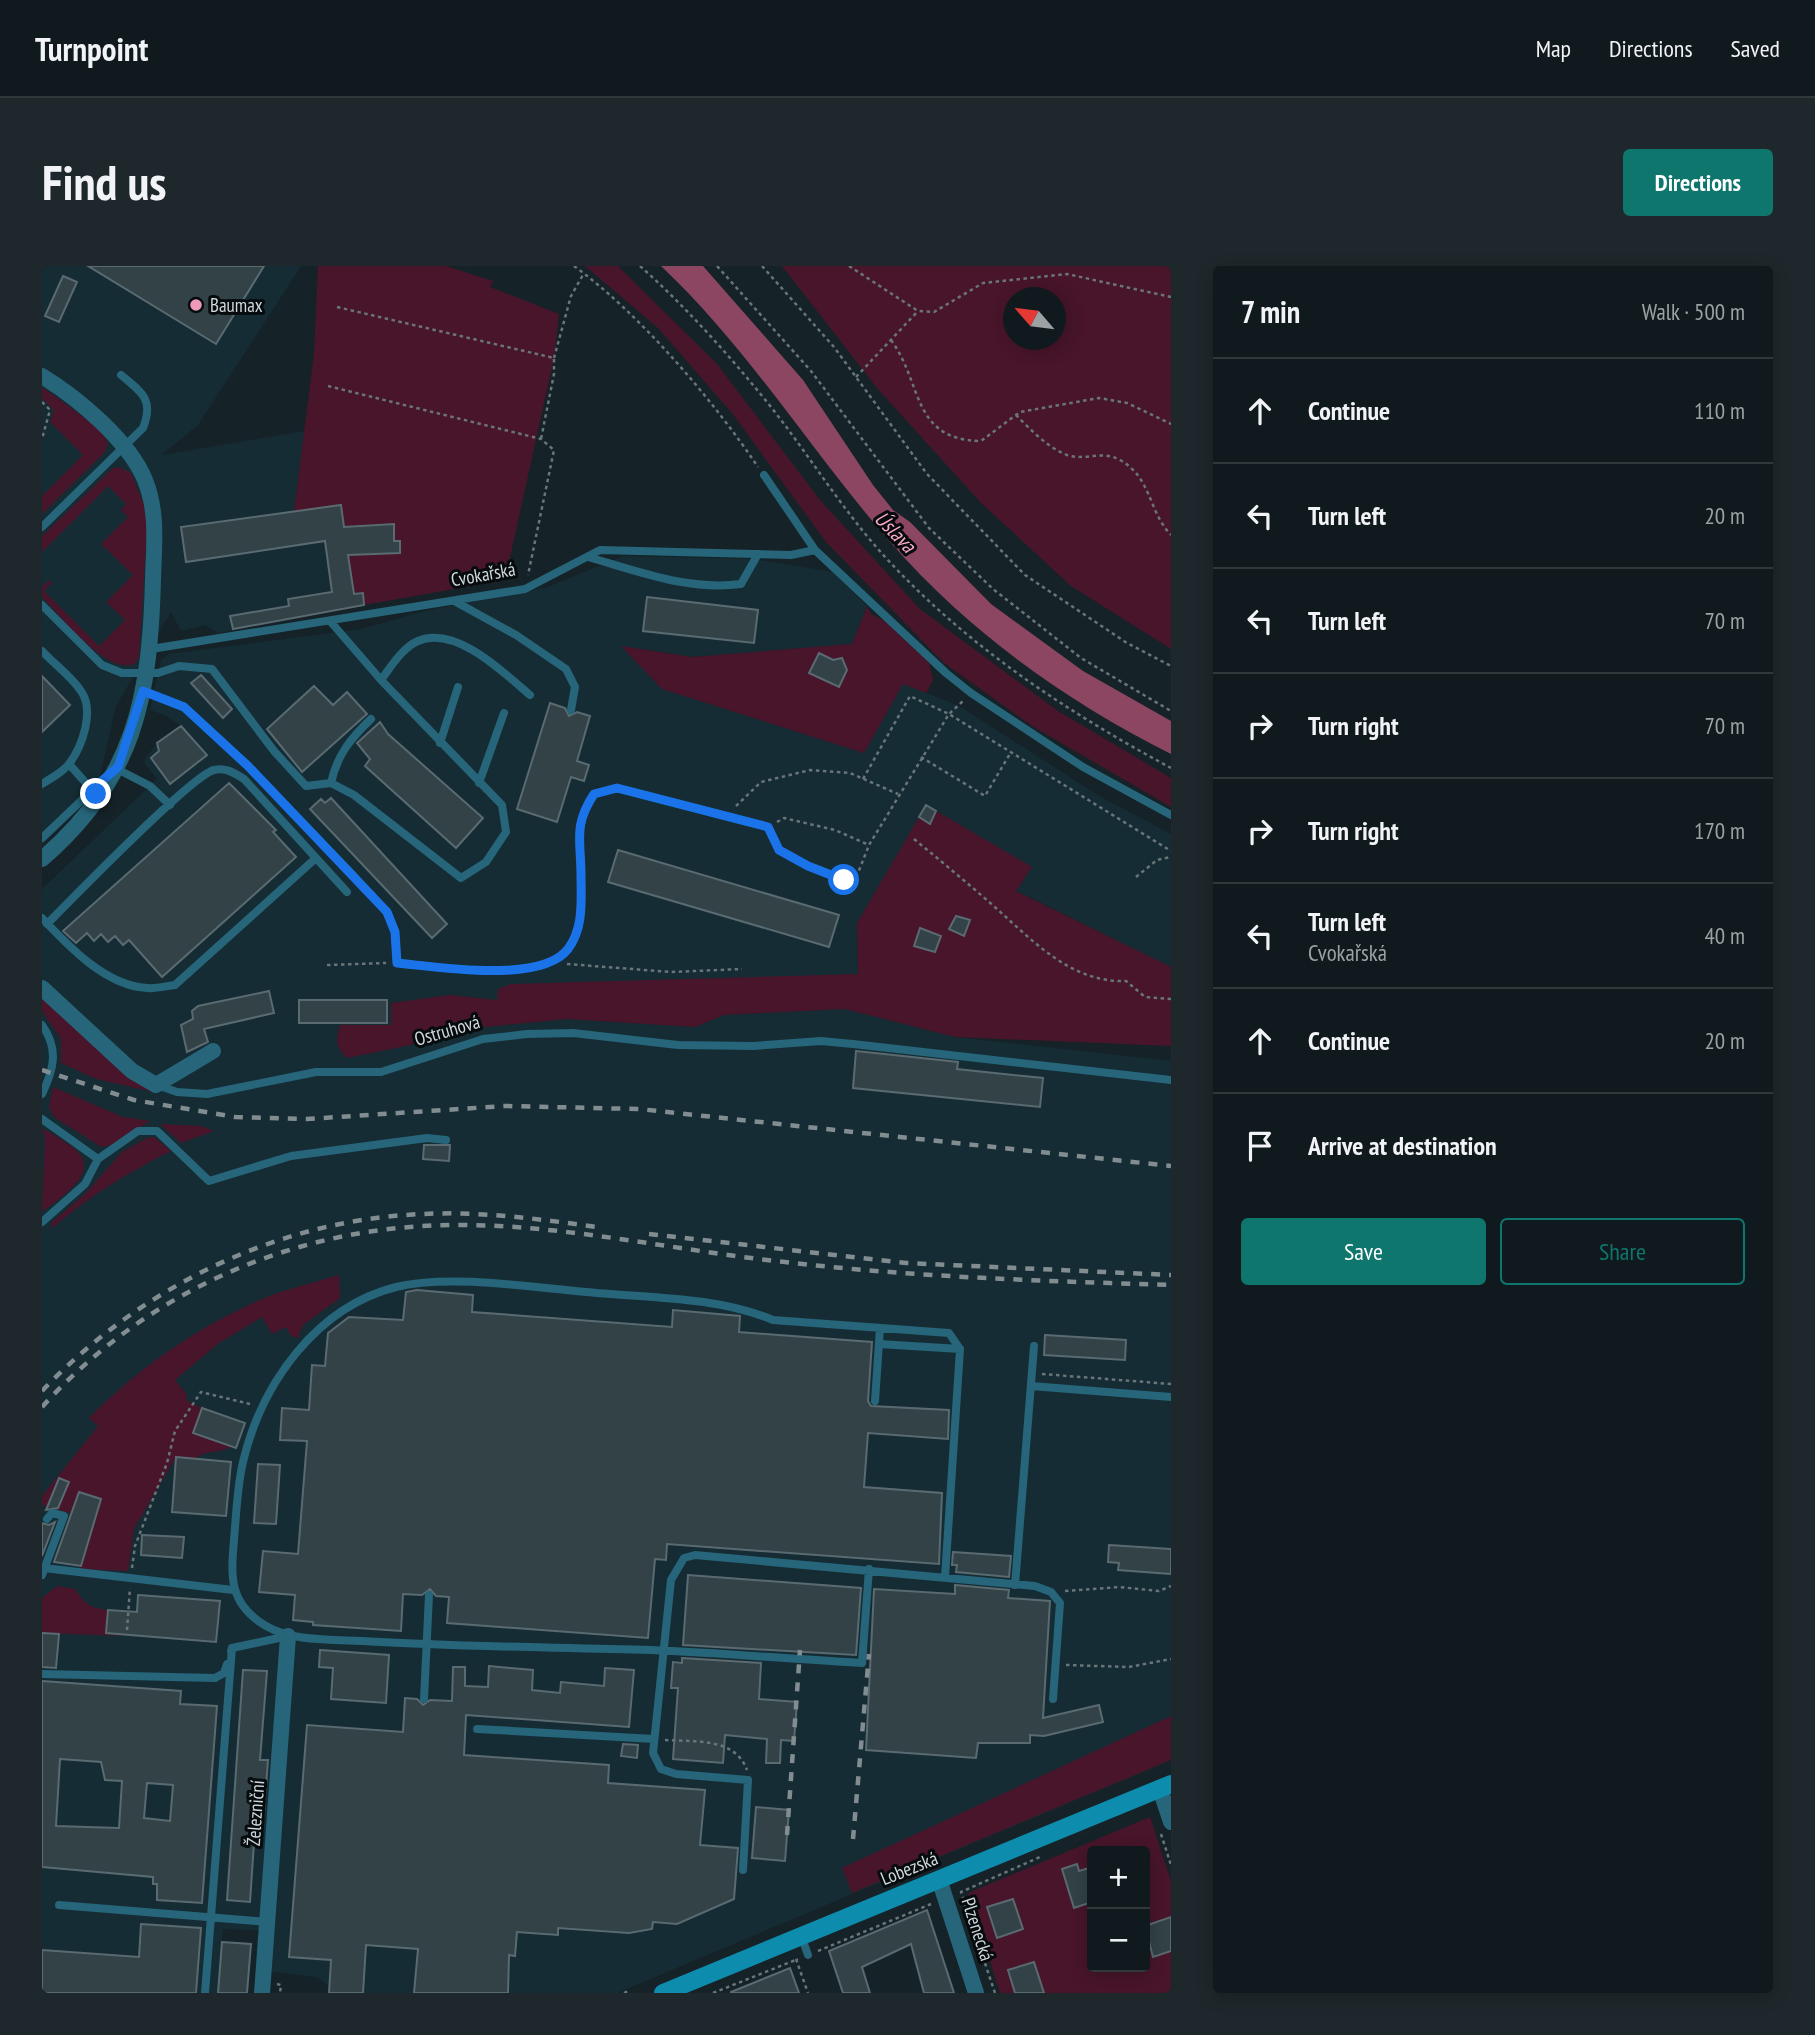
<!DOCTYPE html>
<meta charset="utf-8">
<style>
body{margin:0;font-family:"PT Sans Narrow",sans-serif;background:#1e272b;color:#f1f3f6}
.controls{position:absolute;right:21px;bottom:21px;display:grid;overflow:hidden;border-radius:7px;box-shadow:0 4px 18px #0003}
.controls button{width:63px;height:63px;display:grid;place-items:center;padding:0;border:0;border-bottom:2px solid #30383c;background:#101a1e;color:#f1f3f6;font:35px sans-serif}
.compass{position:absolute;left:961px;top:21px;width:63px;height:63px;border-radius:50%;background:#101a1e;box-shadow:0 4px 18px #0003;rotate:298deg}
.stop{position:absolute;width:21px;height:21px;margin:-16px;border:5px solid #1a73e8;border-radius:50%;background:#fff}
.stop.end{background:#1a73e8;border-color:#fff;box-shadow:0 2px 7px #0008}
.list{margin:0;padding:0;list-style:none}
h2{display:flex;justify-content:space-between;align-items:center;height:91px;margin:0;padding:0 28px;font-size:30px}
h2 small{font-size:23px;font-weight:400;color:#9ca1a4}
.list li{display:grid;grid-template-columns:46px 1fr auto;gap:21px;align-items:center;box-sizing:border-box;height:105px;padding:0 28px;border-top:2px solid #30383c}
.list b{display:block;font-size:26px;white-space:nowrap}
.list p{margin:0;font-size:23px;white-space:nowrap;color:#9ca1a4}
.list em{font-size:23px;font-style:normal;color:#9ca1a4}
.actions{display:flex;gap:14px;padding:21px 28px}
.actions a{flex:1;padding:16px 0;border:2px solid #0f766e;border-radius:7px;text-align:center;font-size:24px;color:#0f766e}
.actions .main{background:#0f766e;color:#fff}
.icon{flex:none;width:38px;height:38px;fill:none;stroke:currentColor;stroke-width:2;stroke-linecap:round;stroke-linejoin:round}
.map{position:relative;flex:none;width:1129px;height:1727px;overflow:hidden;border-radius:7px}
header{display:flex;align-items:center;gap:42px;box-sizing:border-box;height:98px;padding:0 35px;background:#101a1e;border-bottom:2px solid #30383c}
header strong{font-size:33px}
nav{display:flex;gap:38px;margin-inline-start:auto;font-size:24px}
.intro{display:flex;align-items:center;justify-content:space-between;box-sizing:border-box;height:168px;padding:0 42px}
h1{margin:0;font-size:49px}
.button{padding:18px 32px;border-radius:7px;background:#0f766e;color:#fff;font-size:24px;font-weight:700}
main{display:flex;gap:42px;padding:0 42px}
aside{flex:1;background:#101a1e;border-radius:7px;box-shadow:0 4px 18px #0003}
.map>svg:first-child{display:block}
.built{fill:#152c34}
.green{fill:#48152b;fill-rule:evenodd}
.water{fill:#8c4661}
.building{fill:#324247;stroke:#5a6a71;stroke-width:2;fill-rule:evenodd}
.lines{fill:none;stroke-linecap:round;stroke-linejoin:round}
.path{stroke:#697579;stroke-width:2.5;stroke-dasharray:3.5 3.5;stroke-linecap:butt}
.lane{stroke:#26657a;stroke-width:8}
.street{stroke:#26657a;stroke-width:16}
.secondary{stroke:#0e8cad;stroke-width:18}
.rail{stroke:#828d92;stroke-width:4.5;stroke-dasharray:9 9;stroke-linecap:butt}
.route{stroke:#1a73e8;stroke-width:9}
.poi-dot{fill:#ef9ab8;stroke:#060b0e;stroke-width:2.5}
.labels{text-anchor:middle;stroke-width:6;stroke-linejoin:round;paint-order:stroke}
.poi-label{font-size:19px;fill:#d0d9dd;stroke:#060b0e;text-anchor:start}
.street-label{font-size:19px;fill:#d0d9dd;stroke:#060b0e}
.water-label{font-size:21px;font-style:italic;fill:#fca9c6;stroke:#060b0e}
</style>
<header>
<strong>Turnpoint</strong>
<nav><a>Map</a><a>Directions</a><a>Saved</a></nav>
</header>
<div class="intro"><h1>Find us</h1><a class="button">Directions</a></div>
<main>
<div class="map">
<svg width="1129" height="1727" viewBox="0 0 1129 1727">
<rect width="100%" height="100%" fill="#152328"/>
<!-- built -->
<path class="built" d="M 0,0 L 259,0 L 156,159 L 119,189 L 263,165 L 252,245 L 299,239 L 322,339 L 176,367 L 163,359 L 139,365 L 129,346 L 74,440 L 58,511 L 40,540 L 0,579 Z
M 581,290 L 712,293 L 791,306 L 825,340 L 810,378 L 650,391 L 580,380 L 620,423 L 822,487 L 861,417 L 917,440 L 1059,531 L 1129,568 L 1129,701 L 973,624 L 989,601 L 815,657 L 816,708 L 672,714 L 455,734 L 408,729 L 349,737 L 349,759 L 369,779 L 389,766 L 525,753 L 653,761 L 682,749 L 803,743 L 913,771 L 1129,795 L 1129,1494 L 575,1727 L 295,1727 L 275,1711 L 222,1705 L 225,1665 L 181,1663 L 176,1727 L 0,1727 L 0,623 L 115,513 L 103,498 L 103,492 L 117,475 L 139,460 L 125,450 L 108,444 L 119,394 L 127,388 L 319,363 L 383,345 L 506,321 Z"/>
<!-- green -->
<path class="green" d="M 276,0 L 404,0 L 451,15 L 448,21 L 517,48 L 512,92 L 463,314 L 322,339 L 320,327 L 312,328 L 299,239 L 252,245 L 272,88 Z
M 543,0 L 576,0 L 675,98 L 778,234 L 878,343 L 1016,445 L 1129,512 L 1129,541 L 990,460 L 902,397 L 784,276 L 690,147 L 616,62 Z
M 740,0 L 1129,0 L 1129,383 L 1029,320 L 939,237 L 835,122 ZM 972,32 L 1014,32 L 1014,74 L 972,74 Z
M 0,121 C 14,132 60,161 65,175 C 66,179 64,183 63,186 L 0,248 L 0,230 L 41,189 L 8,156 L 12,144 L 0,132 Z
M 77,201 L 89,207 L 106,248 L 97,390 L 94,397 C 66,412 18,349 0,331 L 0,321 L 7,314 L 10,317 L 2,325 L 57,380 L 83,354 L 64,336 L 91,309 L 59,278 L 86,251 L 79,244 L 84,238 L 66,220 L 0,286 L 0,270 L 71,202 Z
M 825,340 L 829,348 L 843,355 L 887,397 L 891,414 L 884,427 L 861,418 L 822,487 L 620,423 L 579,380 L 650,391 L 810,378 Z
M 884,539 L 990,601 L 974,625 L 1129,701 L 1129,780 L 913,771 L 803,743 L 682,749 L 653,761 L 525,753 L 389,766 L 369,779 L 305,792 C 294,781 293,774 298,759 L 349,759 L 349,737 L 408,729 L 455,734 L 456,723 L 469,718 L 816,708 L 815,657 Z
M 0,728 L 106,822 L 116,827 L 54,813 L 19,797 L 19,773 L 0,745 Z
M 11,821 L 81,851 L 108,855 L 70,879 L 59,881 L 12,851 L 7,841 Z
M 118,858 L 160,860 L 172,865 L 139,877 Z
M 0,863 C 10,866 20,874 29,880 C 64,905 20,930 0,946 L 3,872 Z
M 112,871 L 129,885 C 85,907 46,931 9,963 L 10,956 L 42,929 L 80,886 L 105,872 Z
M 297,1009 L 298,1032 L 261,1059 L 256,1072 L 249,1070 L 244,1061 L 230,1068 L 220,1051 L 177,1077 L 133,1114 L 145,1129 L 144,1134 L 160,1142 L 151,1167 L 189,1181 C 176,1188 165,1183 153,1193 L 134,1191 L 92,1263 L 86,1305 L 38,1303 L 59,1233 L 37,1226 L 31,1248 L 0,1239 L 0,1230 L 56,1160 L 47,1152 C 96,1102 159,1058 225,1031 C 248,1022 274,1016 297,1009 Z
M 15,1320 L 33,1323 C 43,1338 48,1342 66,1344 L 64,1367 L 83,1370 L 0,1367 L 0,1332 Z
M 1129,1450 L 1129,1494 L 810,1627 L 800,1602 Z
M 1108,1551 L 1129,1615 L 1129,1727 L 958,1727 L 926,1627 ZM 1050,1585 L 1103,1585 L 1103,1701 L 1050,1701 Z"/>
<!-- water -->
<path class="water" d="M 619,0 L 661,0 L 761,114 L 831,219 L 851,244 L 868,256 L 949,338 L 1041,405 L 1129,455 L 1129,488 C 1024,435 927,366 850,278 C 770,187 708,84 619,0 Z"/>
<!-- building -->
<path class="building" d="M 46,0 L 222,0 L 174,78 Z
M 21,10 L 35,16 L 17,56 L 3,50 Z
M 299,239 L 302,261 L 352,258 L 352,275 L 358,275 L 358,287 L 306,289 L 312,328 L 321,327 L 322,339 L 191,363 L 188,350 L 247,340 L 246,333 L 290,326 L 283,275 L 144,296 L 139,261 Z
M 605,331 L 716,344 L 712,377 L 601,365 Z
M 777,387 L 791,394 L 800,392 L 805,404 L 797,421 L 767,407 Z
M 159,409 L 190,443 L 181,452 L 149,417 Z
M 0,410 L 28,439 L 0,466 Z
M 272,420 L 291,439 L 305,426 L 325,448 L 260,506 L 225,463 Z
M 508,437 L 523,442 L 527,450 L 535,446 L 548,450 L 535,495 L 547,499 L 542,515 L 529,511 L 515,556 L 475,543 Z
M 338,456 L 346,468 L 441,552 L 414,582 L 323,500 L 328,493 L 315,477 Z
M 139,460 L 165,489 L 128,518 L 109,492 L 117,485 L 115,477 Z
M 187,517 L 234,564 L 231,566 L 254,591 L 120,711 L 87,674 L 81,679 L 73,670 L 66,676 L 59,668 L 52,675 L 45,667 L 34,677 L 21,665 Z
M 289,532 L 405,658 L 390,672 L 268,543 L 279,533 L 283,537 Z
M 884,539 L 894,545 L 888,558 L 877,551 Z
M 576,584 L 797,649 L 787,681 L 566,616 Z
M 914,650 L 928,654 L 922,670 L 907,663 Z
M 878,662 L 899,670 L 893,686 L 872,680 Z
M 227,725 L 232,747 L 162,763 L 166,776 L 145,786 L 139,759 L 151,753 L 150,745 L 156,740 Z
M 257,734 L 345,734 L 345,757 L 257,757 Z
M 814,785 L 916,796 L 915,803 L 1001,812 L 998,841 L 811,822 Z
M 382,879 L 408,879 L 407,895 L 381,893 Z
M 375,1024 L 431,1029 L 430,1046 L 630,1061 L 631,1044 L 698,1050 L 697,1066 L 830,1076 L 826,1135 L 829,1140 L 907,1144 L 906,1173 L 826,1167 L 822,1221 L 900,1227 L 897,1298 L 625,1278 L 624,1294 L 613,1293 L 606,1372 L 405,1357 L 407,1331 L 394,1330 L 388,1323 L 380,1329 L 361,1328 L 359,1365 L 271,1359 L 271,1356 L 251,1354 L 253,1329 L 217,1326 L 221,1285 L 256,1288 L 265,1175 L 238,1174 L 240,1142 L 267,1144 L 270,1099 L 283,1100 L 286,1067 L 307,1051 L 361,1054 L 364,1026 Z
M 1003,1069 L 1084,1074 L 1083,1094 L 1002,1089 Z
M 160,1142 L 203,1157 L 194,1182 L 151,1167 Z
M 134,1191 L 189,1196 L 184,1250 L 130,1246 Z
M 216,1198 L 238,1199 L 234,1258 L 212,1257 Z
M 17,1212 L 27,1216 L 16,1242 L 4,1244 Z
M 37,1226 L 59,1233 L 39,1300 L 12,1296 Z
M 13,1256 L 0,1290 L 0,1257 L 7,1259 Z
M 100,1269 L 142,1271 L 140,1292 L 99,1289 Z
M 1067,1279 L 1129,1283 L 1129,1308 L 1076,1304 L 1077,1297 L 1066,1296 Z
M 911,1286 L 969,1290 L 967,1311 L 914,1306 L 915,1299 L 910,1299 Z
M 646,1309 L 819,1322 L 814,1389 L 641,1379 Z
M 913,1319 L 967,1324 L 966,1332 L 1008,1335 L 1001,1452 L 1057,1439 L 1061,1456 L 1002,1470 L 988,1469 L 988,1477 L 936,1477 L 934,1492 L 824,1484 L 832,1323 L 913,1328 Z
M 96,1329 L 178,1335 L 174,1376 L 64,1367 L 66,1344 L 95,1346 Z
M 0,1367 L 17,1368 L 14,1402 L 0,1401 Z
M 278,1384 L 347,1389 L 344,1437 L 289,1433 L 291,1402 L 277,1401 Z
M 640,1392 L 719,1397 L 717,1433 L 755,1436 L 752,1475 L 739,1474 L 738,1497 L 724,1497 L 725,1473 L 683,1469 L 681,1497 L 631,1493 L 636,1422 L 629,1422 L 631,1396 L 640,1397 Z
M 447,1400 L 491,1404 L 490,1424 L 518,1427 L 519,1416 L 562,1420 L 563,1402 L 592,1404 L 587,1461 L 424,1449 L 422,1489 L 567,1499 L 566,1517 L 663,1524 L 658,1579 L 696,1582 L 692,1633 L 635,1658 L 611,1656 L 610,1663 L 587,1667 L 516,1662 L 516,1669 L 475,1666 L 473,1690 L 467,1689 L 466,1727 L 372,1727 L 376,1683 L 324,1679 L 321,1727 L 287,1727 L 289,1694 L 247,1691 L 265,1459 L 361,1466 L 363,1432 L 375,1433 L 381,1439 L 388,1434 L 410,1435 L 411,1401 L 423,1401 L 423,1420 L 446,1421 Z
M 201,1404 L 225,1405 L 218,1494 L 226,1494 L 222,1548 L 214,1547 L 208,1636 L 185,1634 Z
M 0,1415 L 139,1425 L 138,1438 L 175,1440 L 160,1637 L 115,1634 L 115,1618 L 111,1618 L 111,1611 L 0,1601 ZM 18,1493 L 59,1496 L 63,1514 L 80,1515 L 77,1562 L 14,1560 ZM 105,1517 L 131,1519 L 128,1555 L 102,1552 Z
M 581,1478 L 596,1479 L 595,1492 L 579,1490 Z
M 714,1541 L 747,1544 L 743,1595 L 710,1592 Z
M 1035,1598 L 1037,1605 L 1050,1601 L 1050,1636 L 1032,1642 L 1020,1603 Z
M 971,1633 L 981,1663 L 955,1672 L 945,1641 Z
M 885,1644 L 912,1727 L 882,1727 L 869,1678 L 820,1701 L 828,1727 L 801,1727 L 787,1685 Z
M 1129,1651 L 1129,1685 L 1111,1691 L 1103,1660 Z
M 99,1658 L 159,1662 L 154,1727 L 0,1727 L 0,1684 L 97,1691 Z
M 180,1676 L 209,1678 L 205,1727 L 176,1727 Z
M 992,1696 L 1002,1727 L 973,1727 L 966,1704 Z
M 748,1702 L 757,1727 L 689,1727 L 689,1726 Z"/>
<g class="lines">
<!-- path -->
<path class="path" d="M 532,0 C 598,48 671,134 716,201
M 598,0 C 644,41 686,88 725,136 C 766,187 800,244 844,292 C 925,380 1025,446 1129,502
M 675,0 L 769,105 L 887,262 L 951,323 L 1039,392 L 1129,445
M 720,0 L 792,81 L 885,208 L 983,309 L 1085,377 L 1129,400
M 807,0 L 876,45 L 892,46 L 941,17 L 1025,8 L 1129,31
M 295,41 L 512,92 L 512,108 L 499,173
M 849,74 C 881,117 869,174 939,175 L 978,146 L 1057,132 L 1085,137 L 1129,158
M 512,92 L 529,30 L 542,7
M 814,111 L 876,45
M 286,120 L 499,173 L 512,184 L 486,309
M 0,136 L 8,144 L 0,173
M 974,149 C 988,163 1006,182 1025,189 C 1043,195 1060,184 1078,194 C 1110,212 1106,245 1129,269
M 879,491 L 943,530 L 969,486
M 821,513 L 868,430 L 907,448 L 1129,585
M 694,540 L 719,516 L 768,504 L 808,507 L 856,528
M 735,556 L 742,552 L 793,564 L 827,579 L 907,448 L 921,435
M 730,570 C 742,596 776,604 802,614 L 816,607 L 827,579
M 872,573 C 900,596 928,619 955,643 C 992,676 1030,717 1084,715 L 1103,731 L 1129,733
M 1094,611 L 1115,594 L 1129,591
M 525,698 L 629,706 L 700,703
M 285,699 L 344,697
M 1000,1108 L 1129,1118
M 90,1302 L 93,1280 L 125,1197 L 133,1165 L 159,1126 L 208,1138
M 1023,1325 L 1077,1321 L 1117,1325 L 1129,1320
M 85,1364 L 88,1322
M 1024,1399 L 1087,1401 L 1129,1393
M 623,1474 C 652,1476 693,1471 705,1504
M 1119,1568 L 1129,1599
M 776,1685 L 889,1638
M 754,1693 L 766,1727
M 235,1718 L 239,1719 L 238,1727
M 582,1727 L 588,1724
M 671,1727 L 756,1693
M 953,1727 L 919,1626 L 998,1591"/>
<!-- lane -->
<path class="lane" d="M 722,209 L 773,284 L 904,407 L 929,427 L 1041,501 L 1129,549
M 0,261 L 101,162 C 112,134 101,127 79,109
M 546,291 C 596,305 646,325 699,318 L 716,288
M 414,336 L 474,369 L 524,403 L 533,421 L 529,444
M 0,339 L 60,399 L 80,407 L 116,407 L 137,400 L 170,403 L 232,485 L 264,520 L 289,517 L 312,529 L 419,612 L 444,596 L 464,566 L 460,539 L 339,414 L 288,355
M 109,383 L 483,323 L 558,284 L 749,289 L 773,284
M 0,385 C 12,398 29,410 39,425 C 53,445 40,481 27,498 C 20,507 9,512 0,518
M 339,414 C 348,402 361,381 376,375 C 414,359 462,407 488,429
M 101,425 L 142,441 L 206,500 L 309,607 L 345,646 L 353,666 L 355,697 C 396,701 499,718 526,683 C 542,662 539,634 539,610 C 539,574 531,560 552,528 L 575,522 L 726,561
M 398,477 L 416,421
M 27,498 L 52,526
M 75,503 L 108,520 L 128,539
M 289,517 C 295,489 309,472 329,453
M 437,517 L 462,447
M 0,572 L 62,513
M 0,652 C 26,680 64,720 105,722 C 114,723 124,720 133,719 L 274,592
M 5,658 C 30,633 150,509 172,504 C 184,501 192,507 202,513 L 305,626
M 0,759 C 17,783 12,803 0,828
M 115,819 L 135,826 L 165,828 L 274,806 L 339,806 L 441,773 L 485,768 L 531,767 L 636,779 L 711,780 L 779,775 L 811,778 L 1129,814
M 0,853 L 56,893
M 0,956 L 43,918 L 56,893 L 96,865 L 115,865 L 167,915 L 249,890 L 385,872 L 404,874
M 837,1078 L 918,1083 L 903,1311
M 989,1120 L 1129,1131
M 833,1135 L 838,1062
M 2,1302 L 191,1324
M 827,1303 L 820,1397 C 750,1393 679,1387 609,1384 C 513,1381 416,1381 320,1375 C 289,1373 252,1376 224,1360 C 182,1335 190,1304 193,1261 C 195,1238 196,1214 202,1192 C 221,1116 275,1041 354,1021 C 406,1008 489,1021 544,1026 C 605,1032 673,1030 731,1054 L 907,1067 L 918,1083
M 0,1309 L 22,1250 L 10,1247 L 5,1253
M 973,1319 L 992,1080
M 189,1385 L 190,1382 L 246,1370
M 0,1408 L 173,1412 L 182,1407 L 185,1398
M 382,1433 L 387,1329
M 435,1463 L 612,1473
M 701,1604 L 706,1514 L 634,1508 L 619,1503 L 611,1487 L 629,1314 L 642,1292 L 653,1289 L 993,1320 L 1009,1326 L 1018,1337 L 1011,1433
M 17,1639 L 226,1656
M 759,1669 L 766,1689
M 163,1727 L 190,1382"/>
<!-- street -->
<path class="street" d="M 0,110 C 36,132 87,175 103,214 C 116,246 112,279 111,313 C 108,431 93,513 0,593
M 0,722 L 90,805 L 114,819 L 171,785
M 1118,1523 L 1129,1556
M 897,1613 L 934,1727
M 220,1727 L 246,1370"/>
<!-- secondary -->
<path class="secondary" d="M 621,1727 L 1129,1518"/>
<!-- rail -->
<path class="rail" d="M 0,804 L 92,834 L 193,851 L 265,853 L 463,840 L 597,843 L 1129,900
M 607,968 L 864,997 L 1129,1009
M 0,1125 C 99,1021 235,954 380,948 C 439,945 497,953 555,961
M 0,1141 C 109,1021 261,957 424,959 C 530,960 637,985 743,996 C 871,1011 1000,1015 1129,1019
M 745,1569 L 758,1384
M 811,1573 L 827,1388"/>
</g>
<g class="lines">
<!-- route -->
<path class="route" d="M 54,528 L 61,514 L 76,501 L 101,425 L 142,441 L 206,500 L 345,646 L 353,666 L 355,697 C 396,701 499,718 526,683 C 542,662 539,634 539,610 C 539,574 531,560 552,528 L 575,522 L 726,561 L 737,584 L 766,600 L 802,614"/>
</g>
<!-- markers -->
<circle class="poi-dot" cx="154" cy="39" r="7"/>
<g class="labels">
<!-- poi labels -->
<g class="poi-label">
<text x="168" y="46">Baumax</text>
</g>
<!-- street labels -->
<g class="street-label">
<text transform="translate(441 308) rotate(-10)" y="7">Cvokařská</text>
<text transform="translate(405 764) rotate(-16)" y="7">Ostruhová</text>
<text transform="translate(213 1547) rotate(-86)" y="7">Železniční</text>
<text transform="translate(867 1602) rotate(-22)" y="7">Lobezská</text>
<text transform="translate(936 1663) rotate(72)" y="7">Plzenecká</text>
</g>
<!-- water labels -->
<g class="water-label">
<text transform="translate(853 266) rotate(46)" y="7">Úslava</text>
</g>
</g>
</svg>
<div class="controls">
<button>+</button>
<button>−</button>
</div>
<svg class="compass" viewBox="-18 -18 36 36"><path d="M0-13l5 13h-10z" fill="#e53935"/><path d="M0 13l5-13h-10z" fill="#9ca1a4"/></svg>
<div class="stop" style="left:802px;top:614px"></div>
<div class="stop end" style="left:54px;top:528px"></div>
</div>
<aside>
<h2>7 min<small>Walk · 500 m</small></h2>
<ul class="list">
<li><svg class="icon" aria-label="ahead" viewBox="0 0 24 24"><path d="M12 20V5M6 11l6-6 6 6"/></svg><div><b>Continue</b></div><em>110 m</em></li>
<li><svg class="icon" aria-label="left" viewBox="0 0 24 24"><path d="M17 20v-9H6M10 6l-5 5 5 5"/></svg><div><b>Turn left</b></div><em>20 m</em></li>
<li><svg class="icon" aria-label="left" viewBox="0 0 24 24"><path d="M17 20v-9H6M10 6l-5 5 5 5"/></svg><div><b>Turn left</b></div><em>70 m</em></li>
<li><svg class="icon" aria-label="right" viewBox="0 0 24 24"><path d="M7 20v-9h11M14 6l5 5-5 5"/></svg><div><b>Turn right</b></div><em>70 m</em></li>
<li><svg class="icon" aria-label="right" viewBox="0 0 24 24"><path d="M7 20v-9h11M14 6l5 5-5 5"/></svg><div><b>Turn right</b></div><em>170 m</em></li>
<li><svg class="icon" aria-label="left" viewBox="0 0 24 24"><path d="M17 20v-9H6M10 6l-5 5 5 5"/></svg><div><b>Turn left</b><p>Cvokařská</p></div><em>40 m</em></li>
<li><svg class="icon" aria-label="ahead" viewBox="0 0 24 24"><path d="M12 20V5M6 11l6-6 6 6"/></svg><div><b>Continue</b></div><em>20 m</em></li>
<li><svg class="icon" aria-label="arrive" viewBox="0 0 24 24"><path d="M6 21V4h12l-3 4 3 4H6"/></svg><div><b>Arrive at destination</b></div></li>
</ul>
<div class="actions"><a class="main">Save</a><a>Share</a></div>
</aside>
</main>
